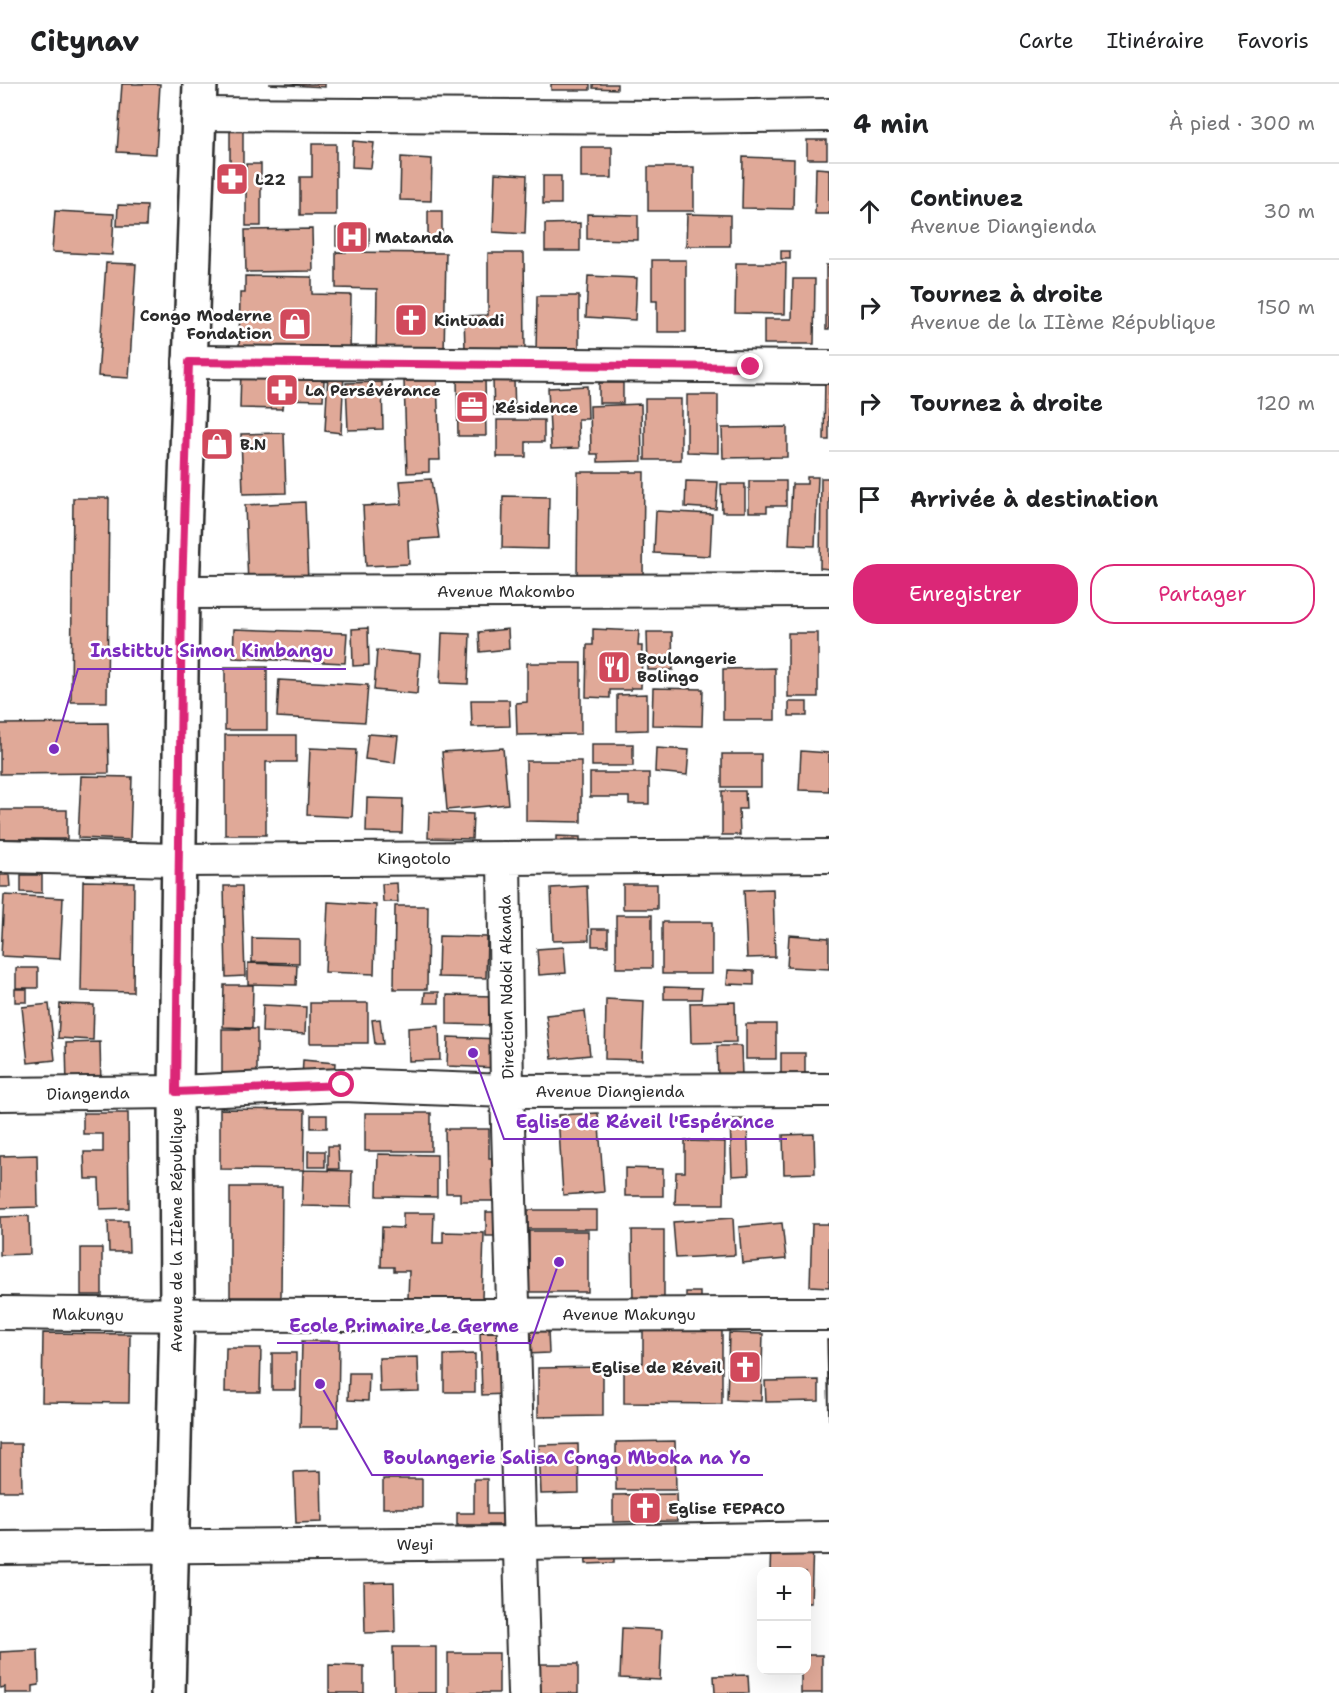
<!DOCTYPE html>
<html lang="fr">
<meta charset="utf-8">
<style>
body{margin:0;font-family:"Shantell Sans",sans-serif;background:#f2f2f2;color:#202124}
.controls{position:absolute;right:18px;bottom:18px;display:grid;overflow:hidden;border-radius:12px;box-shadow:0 6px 24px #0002}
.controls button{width:54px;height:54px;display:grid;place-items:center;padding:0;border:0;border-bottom:2px solid #e0e0e0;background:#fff;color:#202124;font:30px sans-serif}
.stop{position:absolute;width:18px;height:18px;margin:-14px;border:4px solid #db2777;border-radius:50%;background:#fff}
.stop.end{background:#db2777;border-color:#fff;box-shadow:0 2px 6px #0008}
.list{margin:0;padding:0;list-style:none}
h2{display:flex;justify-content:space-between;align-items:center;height:78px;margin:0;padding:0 24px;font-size:26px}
h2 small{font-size:20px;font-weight:400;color:#757577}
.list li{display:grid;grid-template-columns:39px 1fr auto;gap:18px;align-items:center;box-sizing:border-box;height:96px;padding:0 24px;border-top:2px solid #e0e0e0}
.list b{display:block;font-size:22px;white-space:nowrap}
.list p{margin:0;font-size:20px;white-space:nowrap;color:#757577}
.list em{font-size:20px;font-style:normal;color:#757577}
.actions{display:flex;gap:12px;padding:18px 24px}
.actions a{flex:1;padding:14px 0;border:2px solid #db2777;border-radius:24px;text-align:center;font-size:21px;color:#db2777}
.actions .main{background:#db2777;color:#fff}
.icon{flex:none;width:33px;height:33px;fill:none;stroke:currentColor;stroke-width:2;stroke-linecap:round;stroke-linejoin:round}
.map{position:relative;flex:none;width:829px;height:1609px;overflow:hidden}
header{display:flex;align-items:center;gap:36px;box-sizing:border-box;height:84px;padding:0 30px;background:#fff;border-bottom:2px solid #e0e0e0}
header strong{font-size:28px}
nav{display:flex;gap:33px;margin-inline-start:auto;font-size:21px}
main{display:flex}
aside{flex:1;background:#fff}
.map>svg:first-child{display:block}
.building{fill:#e0a998;stroke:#2b2b2b;stroke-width:1.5}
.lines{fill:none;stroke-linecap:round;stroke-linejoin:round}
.street-casing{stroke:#2b2b2b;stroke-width:36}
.secondary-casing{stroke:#2b2b2b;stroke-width:38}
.street{stroke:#fff;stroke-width:32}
.secondary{stroke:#fff;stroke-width:33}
.route{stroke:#db2777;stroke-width:8}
.labels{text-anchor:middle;stroke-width:5;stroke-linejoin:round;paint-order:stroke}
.poi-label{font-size:16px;font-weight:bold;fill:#2b2b2b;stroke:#fff;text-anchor:start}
.street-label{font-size:16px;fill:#2b2b2b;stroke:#fff}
.leader{fill:none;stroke:#7b2cbf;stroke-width:2}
.callout-dot{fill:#7b2cbf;stroke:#fff;stroke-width:2}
.callout-label{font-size:18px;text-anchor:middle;font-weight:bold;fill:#7b2cbf;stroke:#fff;stroke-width:5;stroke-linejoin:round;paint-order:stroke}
</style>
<header>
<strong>Citynav</strong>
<nav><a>Carte</a><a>Itinéraire</a><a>Favoris</a></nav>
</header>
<main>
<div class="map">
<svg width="829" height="1609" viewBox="0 0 829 1609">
<rect width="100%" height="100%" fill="#fff"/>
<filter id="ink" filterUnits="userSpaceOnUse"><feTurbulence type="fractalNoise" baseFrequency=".0167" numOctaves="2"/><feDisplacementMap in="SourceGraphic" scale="12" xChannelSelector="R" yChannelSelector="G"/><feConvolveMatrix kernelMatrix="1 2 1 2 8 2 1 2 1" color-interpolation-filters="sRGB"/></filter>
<g filter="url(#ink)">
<!-- building -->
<path class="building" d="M 122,0 L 160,0 L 156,70 L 117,68 Z
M 269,0 L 325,0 L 325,3 Z
M 551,0 L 590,0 L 590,6 L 551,6 Z
M 593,0 L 617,0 L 617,5 L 593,4 Z
M 230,43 L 243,43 L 243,84 L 230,84 Z
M 807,56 L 827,56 L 827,75 L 807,75 Z
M 353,57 L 374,59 L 371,84 L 352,83 Z
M 312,60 L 336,60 L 336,131 L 300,131 L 300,93 L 312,93 Z
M 581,63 L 612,63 L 612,94 L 581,94 Z
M 401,73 L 432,75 L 431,117 L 400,116 Z
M 743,73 L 794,75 L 793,125 L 742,124 Z
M 246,80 L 261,80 L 261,142 L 246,142 Z
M 648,83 L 694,83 L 694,127 L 648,127 Z
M 816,84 L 829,85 L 829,130 L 815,130 Z
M 227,89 L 238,89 L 239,101 L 227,101 Z
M 495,89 L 527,91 L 525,150 L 493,148 Z
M 543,92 L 561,92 L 561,120 L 543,120 Z
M 118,121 L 147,122 L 146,142 L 117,142 Z
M 55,127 L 114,130 L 112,171 L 52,168 Z
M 428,127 L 442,127 L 442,154 L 428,154 Z
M 587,130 L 638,131 L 638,156 L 587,155 Z
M 687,130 L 730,131 L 730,162 L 686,162 Z
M 580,139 L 580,167 L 545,167 L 545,140 Z
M 336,144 L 369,144 L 369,162 L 336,162 Z
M 312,145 L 313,187 L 246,188 L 245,146 Z
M 781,167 L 790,167 L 790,175 L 781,175 Z
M 336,168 L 446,169 L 444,269 L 376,268 L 377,205 L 336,204 Z
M 488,169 L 524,169 L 525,265 L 465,265 L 464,232 L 488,231 Z
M 652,176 L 686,176 L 686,248 L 657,248 L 657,217 L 652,217 Z
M 106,179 L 136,180 L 129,294 L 98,292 Z
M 736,179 L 786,179 L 785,230 L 735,229 Z
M 826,181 L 829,181 L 829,246 L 826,246 Z
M 245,192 L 312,193 L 312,210 L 351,211 L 350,271 L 239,268 L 240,209 L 245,209 Z
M 588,192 L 637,194 L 635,236 L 586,233 Z
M 793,195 L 815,195 L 814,260 L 764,260 L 764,235 L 792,235 Z
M 537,212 L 579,212 L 579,268 L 536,268 Z
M 241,285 L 273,287 L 273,295 L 324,296 L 323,316 L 283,315 L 282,325 L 240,324 Z
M 328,288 L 344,288 L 341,349 L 325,347 Z
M 825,292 L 829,292 L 829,356 L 824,356 Z
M 485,293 L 486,352 L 458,352 L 457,294 Z
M 437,296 L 440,376 L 429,376 L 429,388 L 407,389 L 404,297 Z
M 493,296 L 514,296 L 515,330 L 494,331 Z
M 382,298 L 383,345 L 348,346 L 346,299 Z
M 599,299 L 623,299 L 623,319 L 599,319 Z
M 587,302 L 588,335 L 578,335 L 579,364 L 551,365 L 548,304 Z
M 687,311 L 718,311 L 718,369 L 687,368 Z
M 645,315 L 681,315 L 681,376 L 645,376 Z
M 641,320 L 642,377 L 598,378 L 598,370 L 591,370 L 590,322 Z
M 497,336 L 544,336 L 544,358 L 526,358 L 526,373 L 497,373 Z
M 787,343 L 787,373 L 723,374 L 722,344 Z
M 284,349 L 286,409 L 243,410 L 241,350 Z
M 578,388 L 644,388 L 643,495 L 577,494 Z
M 807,393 L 818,393 L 815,462 L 789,461 L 792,400 L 807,400 Z
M 821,394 L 829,394 L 829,485 L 820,484 Z
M 431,395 L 439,454 L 408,456 L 409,480 L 366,482 L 363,422 L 402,420 L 400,397 Z
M 686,397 L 718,398 L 716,425 L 685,423 Z
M 749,397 L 786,397 L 786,422 L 767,422 L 767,428 L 749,428 Z
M 721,400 L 745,400 L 745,428 L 722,428 Z
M 503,412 L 549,413 L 548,465 L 502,464 Z
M 73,414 L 109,414 L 107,618 L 71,618 Z
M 305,418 L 308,499 L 248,501 L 245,421 Z
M 656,427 L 712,430 L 710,472 L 654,469 Z
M 368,544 L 369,581 L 353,582 L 352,545 Z
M 234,545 L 347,549 L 345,579 L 233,574 Z
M 508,545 L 509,565 L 480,568 L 479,548 Z
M 593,545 L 639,547 L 638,562 L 642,562 L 641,604 L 631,604 L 631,606 L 610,606 L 610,614 L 586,613 L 587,561 L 593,561 Z
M 647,548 L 672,548 L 673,586 L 648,586 Z
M 442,549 L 470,550 L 468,600 L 440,599 Z
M 788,549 L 818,549 L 818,613 L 788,613 Z
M 377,566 L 420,570 L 417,610 L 374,606 Z
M 527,579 L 581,579 L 581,650 L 517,651 L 516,619 L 527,618 Z
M 225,583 L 267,583 L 267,646 L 225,646 Z
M 775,584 L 775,636 L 723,636 L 723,585 Z
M 279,596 L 368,601 L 365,638 L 277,633 Z
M 653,604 L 703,605 L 702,642 L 652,641 Z
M 647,610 L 647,646 L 617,647 L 617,611 Z
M 471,616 L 509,616 L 510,642 L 472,643 Z
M 789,618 L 807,618 L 807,632 L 789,632 Z
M 108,639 L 109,689 L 0,690 L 0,640 Z
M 368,650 L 398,652 L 395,679 L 365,675 Z
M 225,651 L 296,651 L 296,678 L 266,678 L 266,751 L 225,751 Z
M 592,660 L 633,660 L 633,682 L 592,682 Z
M 310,664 L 356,666 L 352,733 L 307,731 Z
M 503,664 L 508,720 L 447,726 L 442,668 Z
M 656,664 L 689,666 L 687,691 L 655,688 Z
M 801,667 L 829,669 L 829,707 L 799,706 Z
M 722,670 L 761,670 L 761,703 L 722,703 Z
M 526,677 L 581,677 L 581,738 L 526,737 Z
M 590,689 L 649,689 L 649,720 L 629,720 L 629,713 L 590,713 Z
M 81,692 L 132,693 L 130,756 L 78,754 Z
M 722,707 L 745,707 L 746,725 L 739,725 L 740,751 L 722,751 Z
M 367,714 L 403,715 L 402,749 L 366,748 Z
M 0,726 L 67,726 L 67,755 L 0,755 Z
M 429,728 L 473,730 L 472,755 L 428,754 Z
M 556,752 L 580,753 L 580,764 L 556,764 Z
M 0,791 L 10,791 L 11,803 L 0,803 Z
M 21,791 L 42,791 L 42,809 L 21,808 Z
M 83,797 L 134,798 L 133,908 L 81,907 Z
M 397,799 L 398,818 L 383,818 L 382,800 Z
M 623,800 L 657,800 L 657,825 L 623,825 Z
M 224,802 L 242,802 L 245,892 L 226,893 Z
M 587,802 L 589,856 L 553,857 L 551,804 Z
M 773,805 L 775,873 L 747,874 L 744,806 Z
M 4,811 L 63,814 L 60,875 L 1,872 Z
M 328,818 L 376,821 L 374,890 L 325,888 Z
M 395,822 L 428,822 L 427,905 L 394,905 Z
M 616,831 L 652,831 L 652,884 L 616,884 Z
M 662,838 L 712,838 L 712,890 L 662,890 Z
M 592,845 L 608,845 L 608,862 L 592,862 Z
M 789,851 L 829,854 L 829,885 L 787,883 Z
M 439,852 L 487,853 L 486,894 L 438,893 Z
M 252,854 L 299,855 L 299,879 L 252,878 Z
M 564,863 L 566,889 L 539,891 L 537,865 Z
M 248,879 L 297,881 L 296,901 L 248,900 Z
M 16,884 L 38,884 L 38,904 L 16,904 Z
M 728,886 L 754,887 L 754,901 L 727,900 Z
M 224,901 L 253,901 L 252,944 L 223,943 Z
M 664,903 L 702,904 L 701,915 L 664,915 Z
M 15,905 L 27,905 L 27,918 L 15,918 Z
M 425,908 L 439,908 L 439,919 L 424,919 Z
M 447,911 L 493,912 L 493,941 L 447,940 Z
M 606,915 L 644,917 L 642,976 L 605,975 Z
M 735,918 L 736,958 L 691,959 L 690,919 Z
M 310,919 L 368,919 L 368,959 L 310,959 Z
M 49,920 L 55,976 L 28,979 L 22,923 Z
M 60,920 L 94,921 L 93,956 L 58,954 Z
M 263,921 L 306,923 L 305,950 L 262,948 Z
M 585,927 L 590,971 L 552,975 L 546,931 Z
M 380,935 L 383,960 L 375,960 L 372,936 Z
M 746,940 L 776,940 L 776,975 L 746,975 Z
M 439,942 L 440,976 L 409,977 L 408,944 Z
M 222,945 L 257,945 L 257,997 L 222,997 Z
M 448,953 L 500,955 L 499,984 L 447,982 Z
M 100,958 L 101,1003 L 67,1003 L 66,959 Z
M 717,962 L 741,962 L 742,993 L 718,993 Z
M 781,969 L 805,969 L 805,993 L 781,993 Z
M 303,976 L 335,979 L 334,997 L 302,995 Z
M 220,1025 L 305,1026 L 304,1086 L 220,1085 Z
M 83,1029 L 128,1029 L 129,1124 L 100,1125 L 99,1095 L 85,1095 L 84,1068 L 103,1068 L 103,1050 L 83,1050 Z
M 365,1029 L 431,1029 L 431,1067 L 365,1067 Z
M 598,1029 L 604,1108 L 563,1111 L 558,1031 Z
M 311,1031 L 327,1031 L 327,1044 L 311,1044 Z
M 730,1035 L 747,1035 L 749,1091 L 732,1092 Z
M 445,1045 L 489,1045 L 489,1074 L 502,1074 L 503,1117 L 460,1117 L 460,1109 L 446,1109 Z
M 814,1050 L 815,1089 L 784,1090 L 783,1051 Z
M 685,1057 L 725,1058 L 724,1120 L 675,1120 L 676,1088 L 685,1088 Z
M 328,1062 L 338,1062 L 339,1085 L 328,1085 Z
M 308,1067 L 325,1067 L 325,1083 L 308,1083 Z
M 378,1070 L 437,1071 L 437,1113 L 377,1112 Z
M 37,1071 L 38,1123 L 0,1124 L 0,1072 Z
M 625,1084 L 663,1085 L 663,1112 L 625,1112 Z
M 303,1086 L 352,1087 L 351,1123 L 302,1122 Z
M 230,1103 L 282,1103 L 281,1213 L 230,1213 Z
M 528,1126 L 597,1126 L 597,1145 L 528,1145 Z
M 486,1128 L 506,1128 L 506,1152 L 486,1152 Z
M 403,1129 L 434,1129 L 433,1159 L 443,1159 L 443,1148 L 484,1149 L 482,1215 L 408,1214 L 409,1187 L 394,1187 L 394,1183 L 381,1183 L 382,1143 L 403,1144 Z
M 29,1132 L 30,1170 L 0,1171 L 0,1133 Z
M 733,1134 L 735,1171 L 676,1174 L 673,1138 Z
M 108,1137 L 128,1137 L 129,1168 L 109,1168 Z
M 782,1139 L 786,1175 L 742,1179 L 739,1143 Z
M 812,1140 L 829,1140 L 829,1203 L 810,1202 Z
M 632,1146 L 664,1146 L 664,1217 L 633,1218 Z
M 529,1147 L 588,1147 L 588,1208 L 529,1208 Z
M 81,1164 L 102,1164 L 102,1211 L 81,1211 Z
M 686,1208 L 700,1208 L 700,1218 L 686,1218 Z
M 505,1245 L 506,1310 L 482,1311 L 480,1246 Z
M 548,1246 L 549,1269 L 526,1270 L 525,1247 Z
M 643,1247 L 722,1247 L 722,1320 L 624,1319 L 624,1279 L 643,1279 Z
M 43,1249 L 130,1250 L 129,1319 L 42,1318 Z
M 729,1249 L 763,1250 L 761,1317 L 727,1316 Z
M 827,1256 L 829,1256 L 829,1336 Z
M 302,1257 L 339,1257 L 338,1343 L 300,1343 Z
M 226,1264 L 261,1264 L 260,1308 L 225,1308 Z
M 272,1269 L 296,1269 L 296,1306 L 272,1306 Z
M 475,1270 L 475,1308 L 444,1308 L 444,1271 Z
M 418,1273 L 419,1307 L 380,1308 L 379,1274 Z
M 603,1283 L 603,1332 L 538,1333 L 538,1284 Z
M 349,1289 L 369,1289 L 368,1317 L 348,1316 Z
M 819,1296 L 819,1317 L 766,1318 L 765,1297 Z
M 675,1357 L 676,1406 L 616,1406 L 616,1358 Z
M 0,1360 L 21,1360 L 22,1407 L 0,1407 Z
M 578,1360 L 579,1409 L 541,1410 L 539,1361 Z
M 321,1387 L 322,1438 L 296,1439 L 294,1388 Z
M 383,1395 L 422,1395 L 422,1424 L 383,1424 Z
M 474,1395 L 487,1395 L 487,1430 L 503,1430 L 503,1441 L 457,1441 L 457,1429 L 474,1429 Z
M 676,1410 L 677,1437 L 613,1438 L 613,1411 Z
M 771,1458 L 813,1459 L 811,1519 L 806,1519 L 806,1488 L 770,1488 Z
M 614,1467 L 614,1479 L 586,1480 L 585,1468 Z
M 394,1498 L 395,1548 L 365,1549 L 364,1499 Z
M 622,1544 L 662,1546 L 660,1596 L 620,1594 Z
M 393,1563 L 436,1563 L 436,1609 L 394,1609 Z
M 38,1566 L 39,1601 L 33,1602 L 33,1609 L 5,1609 L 5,1603 L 0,1604 L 0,1568 Z
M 448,1569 L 499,1569 L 499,1609 L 448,1609 Z
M 806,1571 L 822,1571 L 822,1609 L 801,1609 L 801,1586 L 806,1586 Z
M 537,1580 L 578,1580 L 578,1609 L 537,1609 Z
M 329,1581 L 364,1582 L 364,1609 L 329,1609 Z
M 748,1591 L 749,1609 L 715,1609 L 714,1592 Z"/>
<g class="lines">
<!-- street casing -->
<g class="street-casing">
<path id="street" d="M 199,30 L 675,33 L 829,31
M 189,278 L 829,283
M 182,508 L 829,506
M 0,772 L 178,776 L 829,772
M 504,774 L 507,1007 L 524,1609
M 0,1010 L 176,1008 L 342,1001 L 507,1007 L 829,1006
M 0,1229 C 276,1233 553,1230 829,1230
M 0,1464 L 520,1459 L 829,1454"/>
</g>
<!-- secondary casing -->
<g class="secondary-casing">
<path id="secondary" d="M 168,1609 L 177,1232 L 176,1008 L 182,508 L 200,0"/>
</g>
<!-- street -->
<use href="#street" class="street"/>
<!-- secondary -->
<use href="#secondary" class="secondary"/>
</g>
</g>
<g class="lines" filter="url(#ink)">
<!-- route -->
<path class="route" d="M 342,1001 L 176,1008 L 182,508 L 189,278 L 751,283"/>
</g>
<!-- icons -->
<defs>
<g id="pharmacy-square" transform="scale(1.725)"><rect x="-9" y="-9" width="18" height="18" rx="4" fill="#d1495b" stroke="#fff"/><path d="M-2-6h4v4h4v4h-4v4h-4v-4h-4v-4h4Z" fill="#fff"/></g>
<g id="hospital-square" transform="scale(1.725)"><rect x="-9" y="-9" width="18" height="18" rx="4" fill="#d1495b" stroke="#fff"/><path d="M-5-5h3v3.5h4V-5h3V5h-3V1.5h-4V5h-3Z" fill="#fff"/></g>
<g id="church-square" transform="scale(1.725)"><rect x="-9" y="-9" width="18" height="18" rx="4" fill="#d1495b" stroke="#fff"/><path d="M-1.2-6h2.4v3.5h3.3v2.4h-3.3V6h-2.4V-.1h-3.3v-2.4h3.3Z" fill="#fff"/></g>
<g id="shop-square" transform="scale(1.725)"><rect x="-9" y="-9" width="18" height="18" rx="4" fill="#d1495b" stroke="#fff"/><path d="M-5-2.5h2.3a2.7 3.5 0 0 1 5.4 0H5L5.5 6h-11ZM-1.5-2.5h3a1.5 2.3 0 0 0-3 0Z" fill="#fff"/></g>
<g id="office-square" transform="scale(1.725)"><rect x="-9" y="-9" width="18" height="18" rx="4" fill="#d1495b" stroke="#fff"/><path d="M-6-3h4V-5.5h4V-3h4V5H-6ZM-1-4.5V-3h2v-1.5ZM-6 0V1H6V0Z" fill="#fff"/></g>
<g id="restaurant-square" transform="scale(1.725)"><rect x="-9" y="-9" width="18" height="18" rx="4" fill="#d1495b" stroke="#fff"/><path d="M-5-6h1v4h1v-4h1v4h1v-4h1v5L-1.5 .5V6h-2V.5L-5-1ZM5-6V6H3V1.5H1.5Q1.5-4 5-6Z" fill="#fff"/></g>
</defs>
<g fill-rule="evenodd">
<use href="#pharmacy-square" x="232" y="95"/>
<use href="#hospital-square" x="352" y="153"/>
<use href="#church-square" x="411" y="236"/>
<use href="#shop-square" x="295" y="240"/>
<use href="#pharmacy-square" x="282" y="306"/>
<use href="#office-square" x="472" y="323"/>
<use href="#shop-square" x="217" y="360"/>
<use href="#restaurant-square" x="614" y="583"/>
<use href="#church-square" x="745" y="1283"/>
<use href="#church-square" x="645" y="1424"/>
</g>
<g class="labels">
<!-- poi labels -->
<g class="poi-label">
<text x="255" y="101">L22</text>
<text x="375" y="159">Matanda</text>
<text x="272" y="237" text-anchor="end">Congo Moderne<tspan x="272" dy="18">Fondation</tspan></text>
<text x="434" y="242">Kintuadi</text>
<text x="305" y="312">La Persévérance</text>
<text x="495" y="329">Résidence</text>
<text x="240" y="366">B.N</text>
<text x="637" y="580">Boulangerie<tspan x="637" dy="18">Bolingo</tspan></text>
<text x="722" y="1289" text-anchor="end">Eglise de Réveil</text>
<text x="668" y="1430">Eglise FEPACO</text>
</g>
<!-- street labels -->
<g class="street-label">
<text x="506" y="513">Avenue Makombo</text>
<text x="414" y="780">Kingotolo</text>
<text transform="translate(506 903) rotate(-91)" y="6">Direction Ndoki Akanda</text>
<text x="610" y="1013">Avenue Diangienda</text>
<text transform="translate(88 1009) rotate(-1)" y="6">Diangenda</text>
<text transform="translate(176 1146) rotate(-90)" y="6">Avenue de la IIème République</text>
<text transform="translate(88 1230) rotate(1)" y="6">Makungu</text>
<text x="629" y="1236">Avenue Makungu</text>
<text x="415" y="1466">Weyi</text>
</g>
</g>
<!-- callouts -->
<path class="leader" d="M54 665L78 585H346M473 969L504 1055H787M559 1178L531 1259H277M320 1300L372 1391H763"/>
<g class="callout-dot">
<circle cx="54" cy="665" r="6"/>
<circle cx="473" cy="969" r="6"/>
<circle cx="559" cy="1178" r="6"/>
<circle cx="320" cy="1300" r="6"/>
</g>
<g class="callout-label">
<text x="212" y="573">Instittut Simon Kimbangu</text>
<text x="645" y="1044">Eglise de Réveil l'Espérance</text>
<text x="404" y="1248">Ecole Primaire Le Germe</text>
<text x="567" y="1380">Boulangerie Salisa Congo Mboka na Yo</text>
</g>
</svg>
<div class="controls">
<button>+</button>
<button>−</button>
</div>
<div class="stop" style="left:342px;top:1001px"></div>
<div class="stop end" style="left:751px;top:283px"></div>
</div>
<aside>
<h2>4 min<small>À pied · 300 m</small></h2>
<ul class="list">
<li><svg class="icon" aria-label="ahead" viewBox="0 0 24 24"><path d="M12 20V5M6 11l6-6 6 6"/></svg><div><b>Continuez</b><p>Avenue Diangienda</p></div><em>30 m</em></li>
<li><svg class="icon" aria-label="right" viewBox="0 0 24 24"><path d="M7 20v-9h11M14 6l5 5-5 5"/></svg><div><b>Tournez à droite</b><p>Avenue de la IIème République</p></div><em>150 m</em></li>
<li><svg class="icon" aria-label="right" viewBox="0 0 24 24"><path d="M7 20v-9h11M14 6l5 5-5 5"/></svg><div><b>Tournez à droite</b></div><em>120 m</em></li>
<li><svg class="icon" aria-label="arrive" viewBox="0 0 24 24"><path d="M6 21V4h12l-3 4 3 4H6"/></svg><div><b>Arrivée à destination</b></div></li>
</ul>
<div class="actions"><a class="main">Enregistrer</a><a>Partager</a></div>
</aside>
</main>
